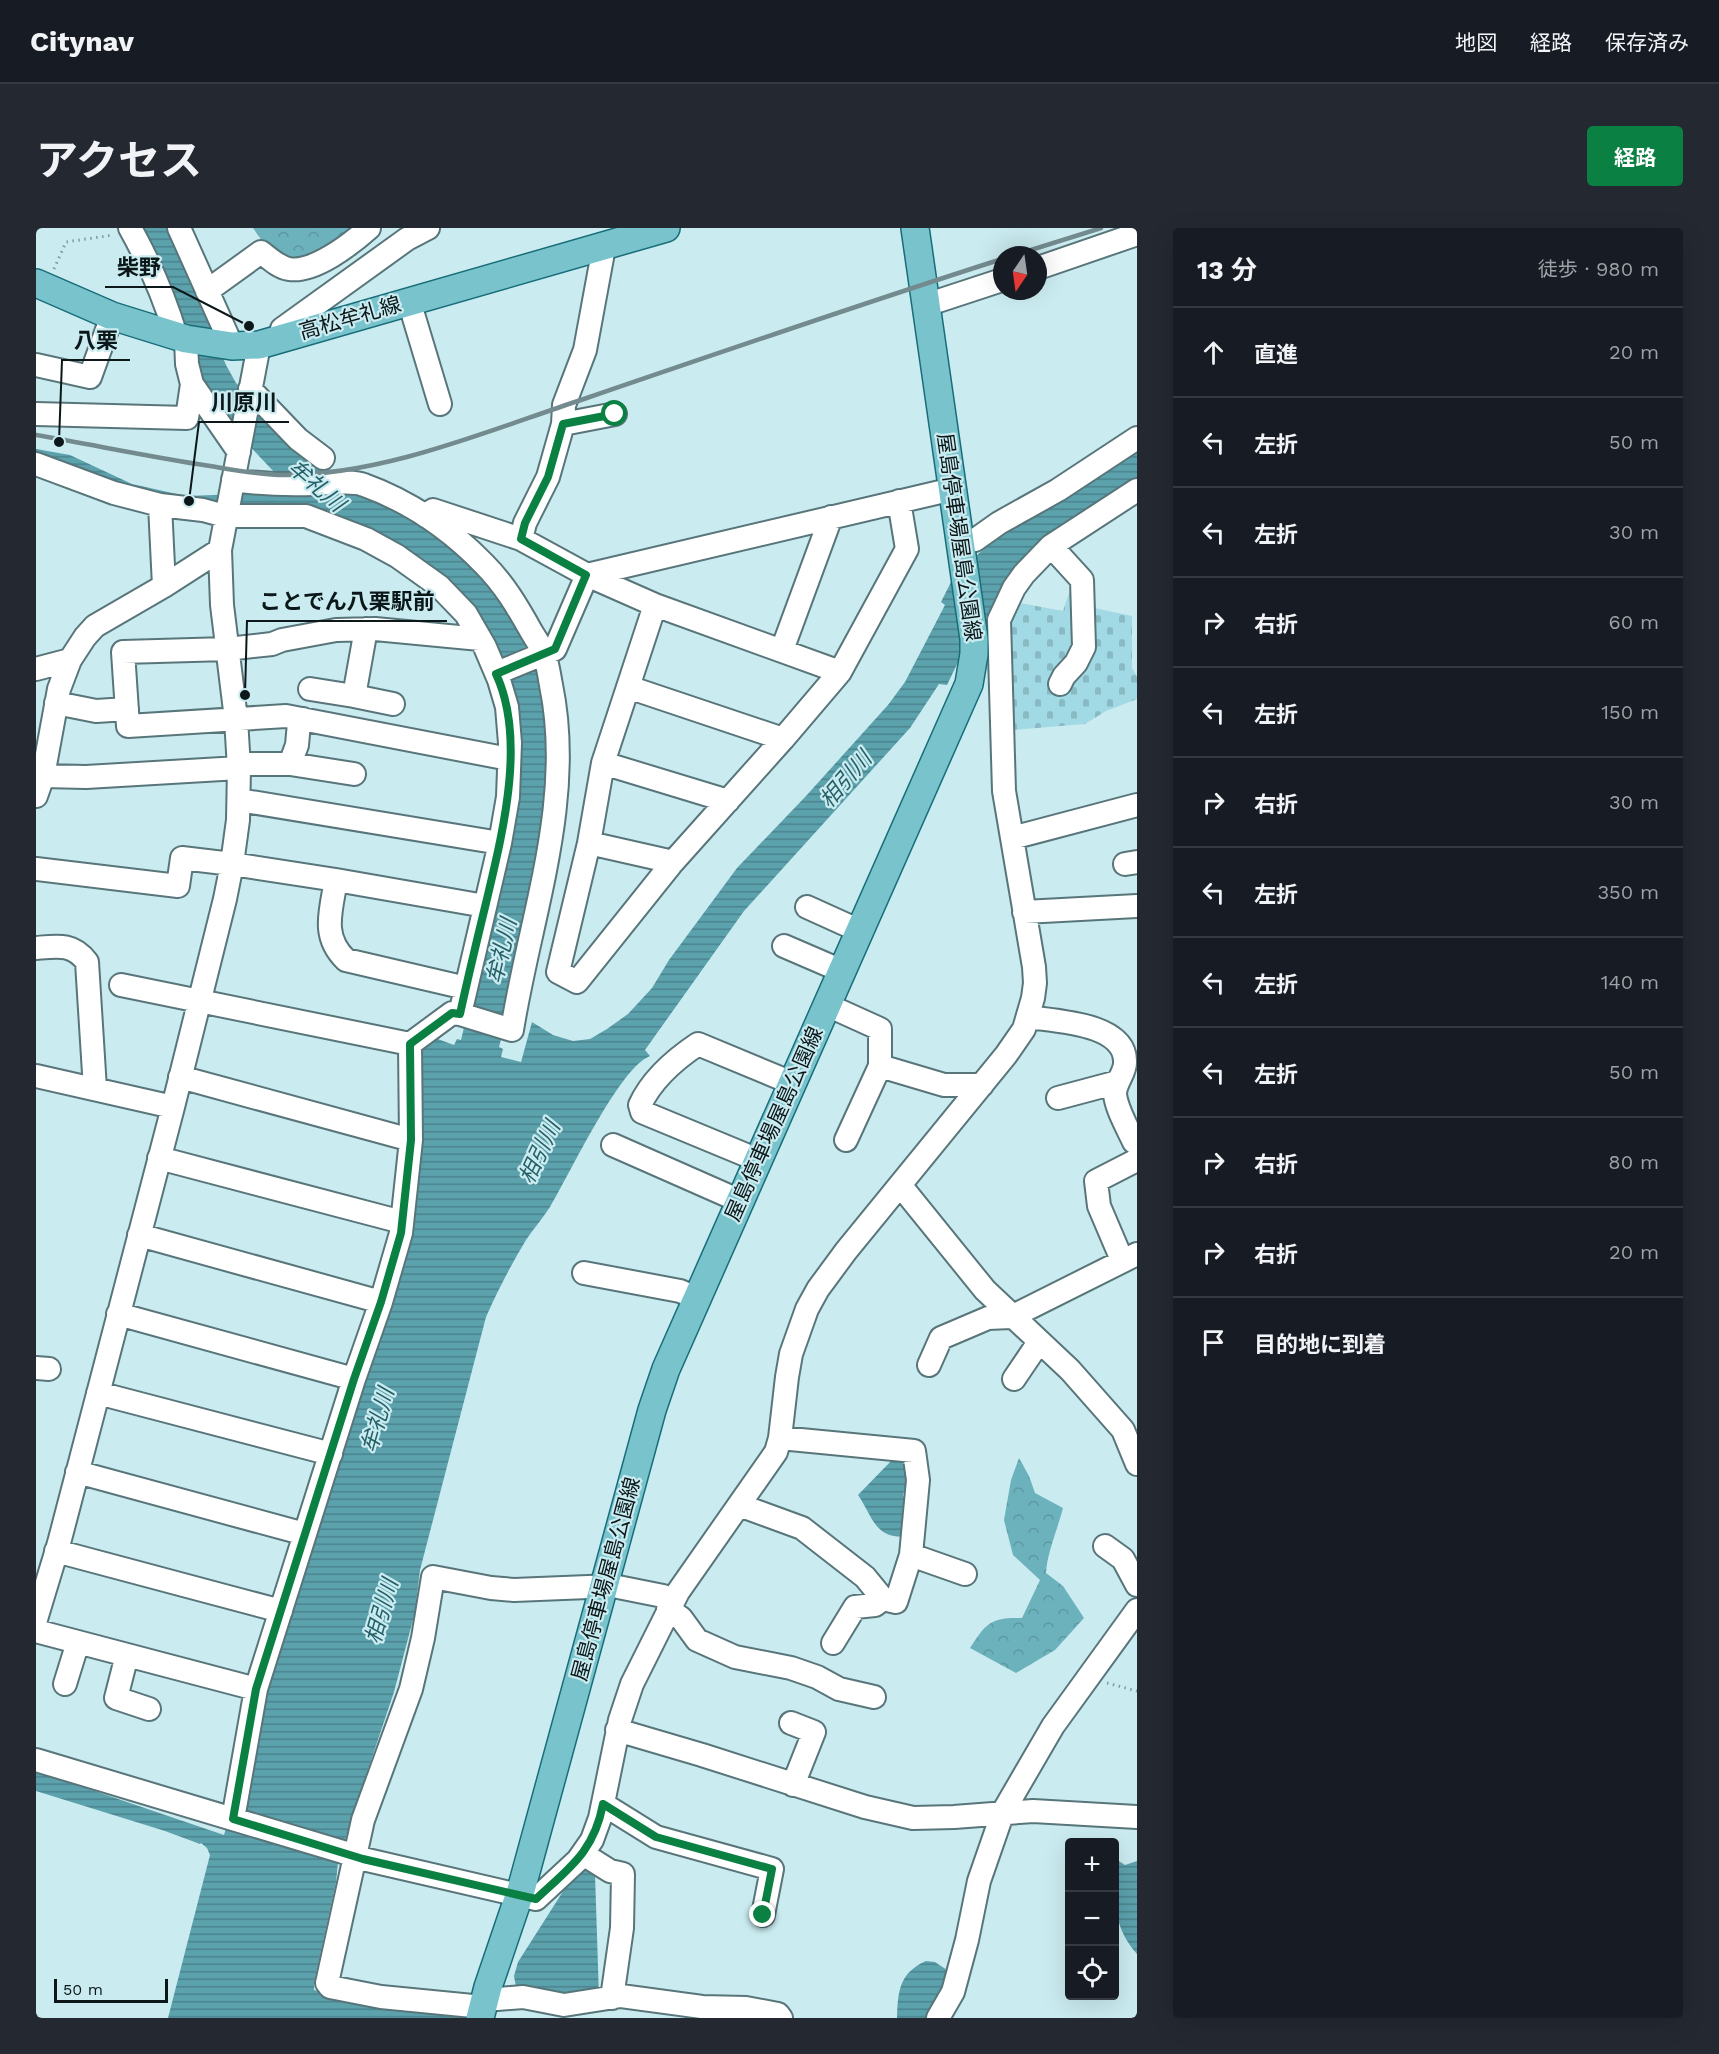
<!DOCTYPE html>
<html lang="ja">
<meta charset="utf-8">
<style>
body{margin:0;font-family:"Work Sans","Noto Sans JP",sans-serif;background:#242831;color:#f1f3f6}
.controls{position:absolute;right:18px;bottom:18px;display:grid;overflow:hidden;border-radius:6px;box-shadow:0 6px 24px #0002}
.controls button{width:54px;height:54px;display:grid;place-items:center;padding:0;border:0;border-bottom:2px solid #363941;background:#171b24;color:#f1f3f6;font:30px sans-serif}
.compass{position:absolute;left:957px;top:18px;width:54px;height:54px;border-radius:50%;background:#171b24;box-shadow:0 6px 24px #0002;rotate:193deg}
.scale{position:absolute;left:18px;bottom:15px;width:114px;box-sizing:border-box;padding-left:6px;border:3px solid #0b1719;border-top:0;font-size:16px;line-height:21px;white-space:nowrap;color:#0b1719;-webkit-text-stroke:4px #caebf0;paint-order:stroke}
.stop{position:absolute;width:18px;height:18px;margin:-14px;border:4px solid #0b8043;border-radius:50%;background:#fff}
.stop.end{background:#0b8043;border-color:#fff;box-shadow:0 2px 6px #0008}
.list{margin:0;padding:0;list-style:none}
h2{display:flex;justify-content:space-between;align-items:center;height:78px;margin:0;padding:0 24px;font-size:26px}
h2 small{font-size:20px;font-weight:400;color:#9ea1a6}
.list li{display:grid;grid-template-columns:39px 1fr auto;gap:18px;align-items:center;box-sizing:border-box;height:90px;padding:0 24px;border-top:2px solid #363941}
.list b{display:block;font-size:22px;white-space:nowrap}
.list em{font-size:20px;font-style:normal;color:#9ea1a6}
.icon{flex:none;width:33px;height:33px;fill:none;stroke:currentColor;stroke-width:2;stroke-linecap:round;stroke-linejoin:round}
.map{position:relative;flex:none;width:1101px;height:1790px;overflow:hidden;border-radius:6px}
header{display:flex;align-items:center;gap:36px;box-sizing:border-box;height:84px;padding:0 30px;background:#171b24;border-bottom:2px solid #363941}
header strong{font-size:28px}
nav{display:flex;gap:33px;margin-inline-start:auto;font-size:21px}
.intro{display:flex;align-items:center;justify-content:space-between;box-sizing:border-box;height:144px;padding:0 36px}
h1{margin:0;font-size:42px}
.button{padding:15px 27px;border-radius:6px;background:#0b8043;color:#fff;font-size:21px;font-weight:700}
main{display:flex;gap:36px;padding:0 36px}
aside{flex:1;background:#171b24;border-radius:6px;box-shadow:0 6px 24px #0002}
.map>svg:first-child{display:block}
.forest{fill:url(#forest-crowns)}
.cemetery{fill:url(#cemetery-stones)}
.water{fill:url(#water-rules)}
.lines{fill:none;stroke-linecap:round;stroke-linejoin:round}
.minor-casing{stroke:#58757a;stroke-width:26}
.major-casing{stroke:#186d79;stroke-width:30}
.path{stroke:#849da1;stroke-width:3;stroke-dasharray:1.5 4.5;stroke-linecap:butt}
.minor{stroke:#fff;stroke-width:22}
.major{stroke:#79c3cd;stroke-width:27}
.rail{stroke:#738a8e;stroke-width:4.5}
.route{stroke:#0b8043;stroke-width:8}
.labels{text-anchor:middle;stroke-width:4.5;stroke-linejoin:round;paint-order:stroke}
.street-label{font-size:21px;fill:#0b1719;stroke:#caebf0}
.water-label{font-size:22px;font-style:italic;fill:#256068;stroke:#caebf0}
.leader{fill:none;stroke:#0b1719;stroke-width:2}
.callout-dot{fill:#0b1719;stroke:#caebf0;stroke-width:2}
.callout-label{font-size:22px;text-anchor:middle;font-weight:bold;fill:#0b1719;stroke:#caebf0;stroke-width:4.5;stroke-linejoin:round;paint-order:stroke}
</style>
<header>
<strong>Citynav</strong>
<nav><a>地図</a><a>経路</a><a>保存済み</a></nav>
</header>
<div class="intro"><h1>アクセス</h1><a class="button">経路</a></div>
<main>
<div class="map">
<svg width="1101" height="1790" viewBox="0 0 1101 1790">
<defs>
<pattern id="forest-crowns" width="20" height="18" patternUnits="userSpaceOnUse" patternTransform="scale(1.5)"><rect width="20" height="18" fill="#6cb2bd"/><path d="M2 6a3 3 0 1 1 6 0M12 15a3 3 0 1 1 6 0" fill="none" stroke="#5c98a2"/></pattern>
<pattern id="cemetery-stones" width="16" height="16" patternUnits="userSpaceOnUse" patternTransform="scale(1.5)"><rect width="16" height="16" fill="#a1dae4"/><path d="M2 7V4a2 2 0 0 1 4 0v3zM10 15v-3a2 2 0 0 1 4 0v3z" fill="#89bac3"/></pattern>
<pattern id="water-rules" width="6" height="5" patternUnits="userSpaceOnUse" patternTransform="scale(1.5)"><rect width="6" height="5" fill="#5ca2ad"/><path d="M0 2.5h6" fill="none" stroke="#4a838c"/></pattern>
</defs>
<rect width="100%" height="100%" fill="#caebf0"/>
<!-- forest -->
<path class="forest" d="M 217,0 L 320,0 L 265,34 L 229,17 Z
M 983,1230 L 993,1248 L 999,1265 L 1027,1280 C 1022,1300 1011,1325 1010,1345 L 1027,1358 L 1048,1390 L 1019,1422 L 980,1445 L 934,1420 C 950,1395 955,1389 986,1390 L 1004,1352 L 977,1327 L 968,1292 L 975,1252 Z"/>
<!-- cemetery -->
<path class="cemetery" d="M 1036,356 L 1054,379 L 1096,388 L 1096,440 L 1101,448 L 1101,471 L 1070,483 L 1049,496 L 976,502 L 971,413 L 979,374 L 1027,383 Z"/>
<!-- water -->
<path class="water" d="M 100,0 L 135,0 L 190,137 L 200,155 L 218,175 L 287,237 L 326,261 L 381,287 L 447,344 L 499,424 L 518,535 L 469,796 L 463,819 L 467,821 L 465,829 L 485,834 L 496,794 L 517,807 L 537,813 L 554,811 L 571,801 L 592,786 L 616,760 L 633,732 L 701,640 L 770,568 L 852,477 L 869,454 L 909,377 L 905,374 L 917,350 L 955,314 L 1101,217 L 1101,255 L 949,390 L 925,428 L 911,457 L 903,456 L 874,500 L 708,683 L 609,822 L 614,828 C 583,840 534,946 514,979 C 507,990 498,1000 490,1012 C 475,1037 462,1062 450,1089 L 384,1342 L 379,1384 L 358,1464 L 322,1571 L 302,1634 L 300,1654 L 278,1755 L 278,1762 L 305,1769 L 402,1780 L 436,1790 L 132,1790 L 174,1627 L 171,1620 L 165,1615 L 164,1616 L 129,1603 L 0,1563 L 0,1543 L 188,1607 L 230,1462 L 344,1111 L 376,997 L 385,922 L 385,824 L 399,810 L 418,817 L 421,811 L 425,812 L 468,633 L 461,429 L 349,314 L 157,277 L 0,230 L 0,221 L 34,227 L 96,256 L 150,268 L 257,264 L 188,191 L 177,176 Z
M 857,1231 L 869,1236 L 873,1261 L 868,1263 L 867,1268 L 872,1271 L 872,1296 L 865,1297 L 866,1305 L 870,1308 C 839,1312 836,1287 822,1267 Z
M 1078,1630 L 1089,1637 L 1101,1633 L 1101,1726 C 1075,1697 1078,1666 1078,1630 Z
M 553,1639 L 559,1646 L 563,1769 L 527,1772 L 480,1759 L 478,1748 L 482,1734 L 533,1654 Z
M 890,1733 L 899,1734 L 914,1744 L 903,1768 L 890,1790 L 861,1790 C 862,1763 863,1745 890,1733 Z"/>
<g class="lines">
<!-- minor casing -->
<g class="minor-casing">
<path id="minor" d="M 94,0 C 113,34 129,71 140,108
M 143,0 L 196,118
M 1002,40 L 1101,6
M 171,63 L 225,24 C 233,30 242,39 253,41 C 278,45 315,16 333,0
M 373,73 L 404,176
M 890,75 L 902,73 L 966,52
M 244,110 L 246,101 L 371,11 L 392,0
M 150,111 L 151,136 L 156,156 L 203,224
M 0,137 L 54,149 L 76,88
M 214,161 L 262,211 L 287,230
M 0,186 L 151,190 L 156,156
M 527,196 L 528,177 L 549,122 L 568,19
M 0,236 L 78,265 L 124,277 L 167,282 L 189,288 L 270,288 L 330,311 L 361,328 L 403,358 L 430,386 L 449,419 L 463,452 L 471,479 L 474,515 L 472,569 L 464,615 L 424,786 L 416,785 L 374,816 L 375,912 L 365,1005 L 345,1074 L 318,1151 L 220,1461 L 197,1591
M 197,252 C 224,256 250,257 278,256 C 291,256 316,252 328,257 C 373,273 415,302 448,336 C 468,356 481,378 495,403 C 499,410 505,418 508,426 C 512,436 513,447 515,457 C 539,573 494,689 476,802 L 424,786
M 124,277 L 128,358
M 390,288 L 397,282 L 485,311 L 551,347 L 619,377 L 567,535 L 553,615 L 522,744 L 541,754 L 637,634 L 747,511 L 804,444 L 871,321 L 863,273
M 485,311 L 489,295 L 512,249 L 527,196 L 579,186
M 924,314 L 939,312 L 963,295 L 1022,262 L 1101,210
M 1015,318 L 1046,352 L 1048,419 L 1040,435 L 1028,448 L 1024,456
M 619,377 L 804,444
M 330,401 L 318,468 L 357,476
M 444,411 L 339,401 L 300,402 L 246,412 L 236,416 L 191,421 L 87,424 L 92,498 L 250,488 L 473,531
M 746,422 L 795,289
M 0,441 L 34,432
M 461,445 L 519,421 L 551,347 L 917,261
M 592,459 L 747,511
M 274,461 L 318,468
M 20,475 L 60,483 L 91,481
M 567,535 L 692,573
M 203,536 L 254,536 L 318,546
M 254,536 L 261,517 L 263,495 L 267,491
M 7,548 L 50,549 L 203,540
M 0,568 L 7,548 L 23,461 L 34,432 L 49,409 L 59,398 L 128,358 L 184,322
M 203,572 L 464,615
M 976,610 L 1101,577
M 553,615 L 637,634
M 1089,636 L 1101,634
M 0,641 L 142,658 L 146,630 L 196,636 L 300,652 C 295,683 285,708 310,732 L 430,760
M 300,652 L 449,678
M 771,679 L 824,703
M 988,684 L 1101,678
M 748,718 L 806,743
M 0,720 C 22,718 37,715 51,734 L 59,861
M 85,757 L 374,816
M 791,777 L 844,801 L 844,838 L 908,857 L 946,857
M 992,789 C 1019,793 1091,795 1089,835 C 1089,845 1079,855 1079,866 C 1080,880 1092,901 1098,914 L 1101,915
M 0,848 L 137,879
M 144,849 L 375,912
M 1022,870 L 1082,854
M 810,912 L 844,838
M 577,917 L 704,973
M 123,930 L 366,994
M 722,932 L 606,884 L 604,877 C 616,851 638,832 662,816 L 756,855
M 864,957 L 949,1062 L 1034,1142 L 1087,1202 L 1101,1236
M 103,1007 L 345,1074
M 1086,1032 L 1063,978 L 1060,953 L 1101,932
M 548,1045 L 644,1063 L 660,1070
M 82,1086 L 318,1151
M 893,1137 L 905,1110 L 952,1090 L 975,1089 L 1101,1026
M 0,1140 L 13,1141
M 978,1151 L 1003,1114
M 62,1165 L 295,1226
M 744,1210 L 878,1223 L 882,1252 L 875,1327 L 929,1346
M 41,1244 L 269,1306
M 703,1277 L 766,1300 L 829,1349 L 847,1371 L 860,1374 L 875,1327
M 1069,1318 L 1087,1331 L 1101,1357
M 20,1323 L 245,1383
M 632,1381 L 645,1390 L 661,1412 L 699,1429 L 755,1440 L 781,1449 L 803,1461 L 838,1469
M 0,1391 L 23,1315 L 137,879 L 189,671 L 196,636 L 202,592 L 203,540 L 200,491 L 186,377 L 184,322 L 223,117
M 0,1403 L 220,1461
M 797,1415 L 819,1379 L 839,1377 L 847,1371
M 91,1427 L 80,1470 L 113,1481
M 29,1456 L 42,1414
M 755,1495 L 778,1504 L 757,1557
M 581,1502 L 666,1527 L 829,1579 L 877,1590 L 918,1589 L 997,1583 L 1101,1589
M 0,1532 L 307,1624 L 327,1631 L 500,1671 L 542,1632 L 556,1612 L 564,1590 L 584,1492 L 596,1456 L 642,1364 L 740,1224 L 744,1210 L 751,1149 L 755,1126 L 771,1081 L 782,1061 L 810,1023 L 970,827 L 988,801 L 997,770 L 999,755 L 998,739 L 968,563 L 963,392 L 978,360 L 988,346 L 1015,318 L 1101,262
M 567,1576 L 620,1609 L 736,1641 L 727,1687
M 547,1626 L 574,1643 L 587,1646 L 586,1700 L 576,1770
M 449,1772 L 487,1769 L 528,1777 L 585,1768 L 666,1779 L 710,1780 L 742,1786 L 745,1790
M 447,1779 L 345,1769 L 294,1759 L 291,1755 L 327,1592 L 375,1461 L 387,1410 L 397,1349 L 455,1360 L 478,1362 L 577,1358 L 627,1368 L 636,1374
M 902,1790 L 917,1764 L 931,1712 L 943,1653 L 967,1584 L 1017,1498 L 1101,1382"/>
</g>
<!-- major casing -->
<g class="major-casing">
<path id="major" d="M 0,55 L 76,88 L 150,111 L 196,118 L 223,117 L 630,0
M 444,1790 L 452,1759 L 485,1662 L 616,1182 L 630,1141 L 933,456 L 938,426 L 938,411 L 879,0"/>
</g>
<!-- path -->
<path class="path" d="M 18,41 L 30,14 L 77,7
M 1071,1455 L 1101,1463"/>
<!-- minor -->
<use href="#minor" class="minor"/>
<!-- major -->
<use href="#major" class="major"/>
<!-- rail -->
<path class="rail" d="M 979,27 L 1065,0
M 0,207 C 58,217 115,229 174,238 C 198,242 224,247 249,247 C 348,247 451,203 545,172 C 685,124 825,76 966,31"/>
</g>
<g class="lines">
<!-- route -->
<path class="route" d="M 579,186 L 527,196 L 512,249 L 489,295 L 485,311 L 550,347 L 519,421 L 460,446 C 491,512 466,607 450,675 C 441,712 432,749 424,786 L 416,785 L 374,816 L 375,912 L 365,1005 L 345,1074 L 318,1151 L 220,1461 L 197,1591 L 327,1631 L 500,1671 C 533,1640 558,1624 567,1576 L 620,1609 L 736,1641 L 727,1687"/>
</g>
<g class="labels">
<!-- street labels -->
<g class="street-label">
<text transform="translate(314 90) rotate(-16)" y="7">高松牟礼線</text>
<text transform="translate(923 309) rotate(82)" y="7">屋島停車場屋島公園線</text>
<text transform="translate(738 896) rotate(-66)" y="7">屋島停車場屋島公園線</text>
<text transform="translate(570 1351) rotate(-75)" y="7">屋島停車場屋島公園線</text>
</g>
<!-- water labels -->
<g class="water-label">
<text transform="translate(281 257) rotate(41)" y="8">牟礼川</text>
<text transform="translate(809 551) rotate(-49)" y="8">相引川</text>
<text transform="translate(465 723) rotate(-77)" y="8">牟礼川</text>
<text transform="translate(503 924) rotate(-65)" y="8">相引川</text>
<text transform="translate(341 1192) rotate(-74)" y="8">牟礼川</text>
<text transform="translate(345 1383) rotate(-74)" y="8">相引川</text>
</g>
</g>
<!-- callouts -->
<path class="leader" d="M213 98L137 59H69M23 214L26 132H94M153 273L163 194H253M209 467L211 393H411"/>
<g class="callout-dot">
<circle cx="213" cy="98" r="6"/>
<circle cx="23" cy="214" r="6"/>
<circle cx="153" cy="273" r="6"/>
<circle cx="209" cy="467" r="6"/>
</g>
<g class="callout-label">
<text x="103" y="47">柴野</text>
<text x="60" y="120">八栗</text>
<text x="208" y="182">川原川</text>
<text x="311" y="381">ことでん八栗駅前</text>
</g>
</svg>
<div class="controls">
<button>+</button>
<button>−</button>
<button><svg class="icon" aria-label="locate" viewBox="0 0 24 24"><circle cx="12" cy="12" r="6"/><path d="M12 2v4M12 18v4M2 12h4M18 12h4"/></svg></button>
</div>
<svg class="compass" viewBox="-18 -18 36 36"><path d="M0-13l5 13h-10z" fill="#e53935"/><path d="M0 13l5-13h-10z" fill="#9ea1a6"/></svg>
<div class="scale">50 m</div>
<div class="stop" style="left:579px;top:186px"></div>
<div class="stop end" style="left:727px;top:1687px"></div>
</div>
<aside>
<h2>13 分<small>徒歩 · 980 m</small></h2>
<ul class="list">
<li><svg class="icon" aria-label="ahead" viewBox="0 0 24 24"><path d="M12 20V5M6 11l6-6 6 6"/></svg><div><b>直進</b></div><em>20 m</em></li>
<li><svg class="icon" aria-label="left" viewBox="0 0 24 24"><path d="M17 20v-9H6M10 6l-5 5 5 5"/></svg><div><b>左折</b></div><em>50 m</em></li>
<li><svg class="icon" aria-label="left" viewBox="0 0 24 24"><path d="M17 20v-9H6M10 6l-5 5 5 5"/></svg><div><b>左折</b></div><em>30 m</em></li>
<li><svg class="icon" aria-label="right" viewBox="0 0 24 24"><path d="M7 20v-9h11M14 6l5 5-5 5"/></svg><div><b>右折</b></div><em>60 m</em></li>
<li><svg class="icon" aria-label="left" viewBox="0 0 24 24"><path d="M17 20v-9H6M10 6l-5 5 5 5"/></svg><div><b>左折</b></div><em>150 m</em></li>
<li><svg class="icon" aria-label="right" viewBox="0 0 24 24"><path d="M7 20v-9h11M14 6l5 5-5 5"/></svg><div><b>右折</b></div><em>30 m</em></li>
<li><svg class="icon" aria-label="left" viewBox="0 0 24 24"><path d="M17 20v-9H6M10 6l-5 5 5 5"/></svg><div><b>左折</b></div><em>350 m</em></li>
<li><svg class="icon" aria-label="left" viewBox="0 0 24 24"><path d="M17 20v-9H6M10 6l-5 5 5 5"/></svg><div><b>左折</b></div><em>140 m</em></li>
<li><svg class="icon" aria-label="left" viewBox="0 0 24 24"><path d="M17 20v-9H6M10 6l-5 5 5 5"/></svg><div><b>左折</b></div><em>50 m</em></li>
<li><svg class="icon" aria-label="right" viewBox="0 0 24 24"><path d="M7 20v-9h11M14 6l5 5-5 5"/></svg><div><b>右折</b></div><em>80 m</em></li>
<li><svg class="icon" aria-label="right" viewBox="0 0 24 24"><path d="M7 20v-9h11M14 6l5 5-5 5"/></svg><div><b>右折</b></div><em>20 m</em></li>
<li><svg class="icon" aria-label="arrive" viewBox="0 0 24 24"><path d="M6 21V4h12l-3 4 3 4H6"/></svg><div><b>目的地に到着</b></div></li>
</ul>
</aside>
</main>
